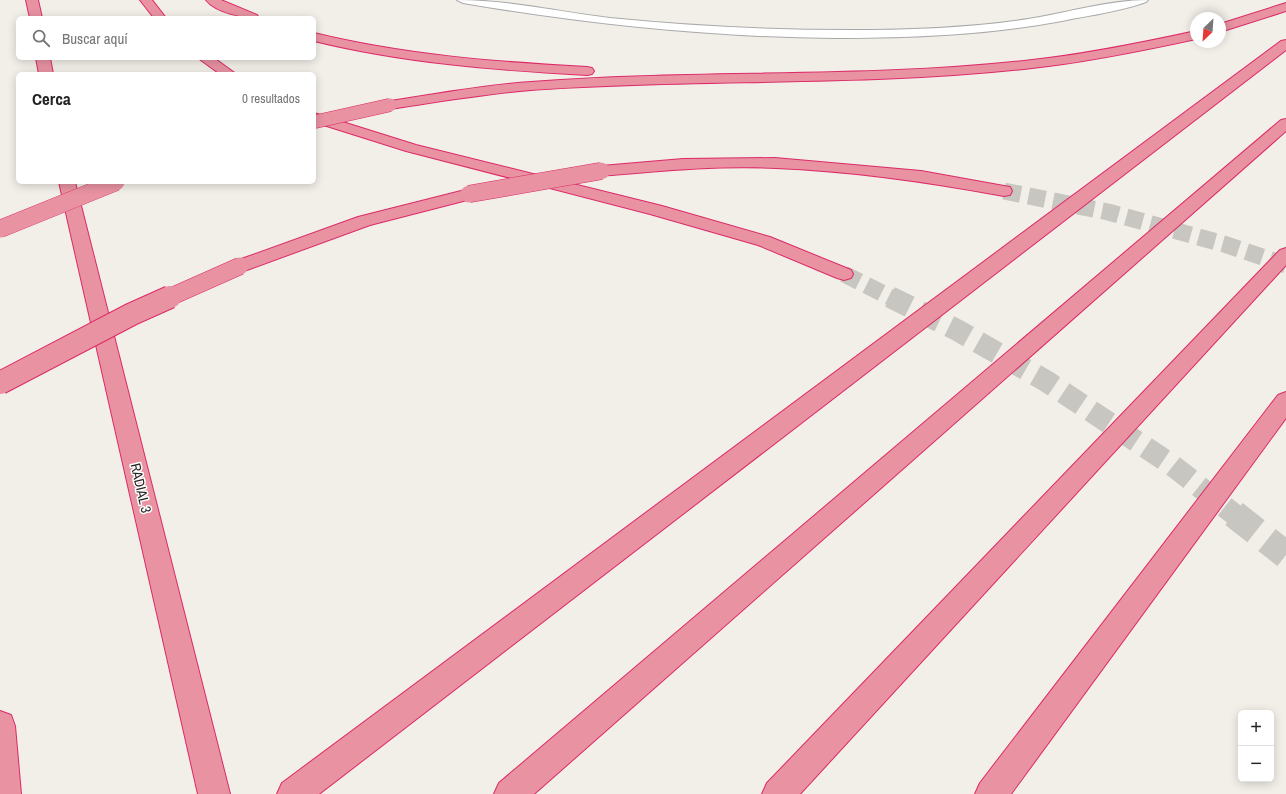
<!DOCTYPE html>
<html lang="es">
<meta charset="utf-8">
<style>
body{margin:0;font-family:"Archivo Narrow",sans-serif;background:#f2f2f2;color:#222}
.controls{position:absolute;right:12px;bottom:12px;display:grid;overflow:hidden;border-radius:6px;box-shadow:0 2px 10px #0003}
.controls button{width:36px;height:36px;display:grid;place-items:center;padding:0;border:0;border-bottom:1px solid #e0e0e0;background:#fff;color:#222;font:20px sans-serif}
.compass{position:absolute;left:1190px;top:12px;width:36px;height:36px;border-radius:50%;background:#fff;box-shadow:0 2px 10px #0003;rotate:205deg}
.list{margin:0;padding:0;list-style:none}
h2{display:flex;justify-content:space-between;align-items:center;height:52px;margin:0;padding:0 16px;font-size:17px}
h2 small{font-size:13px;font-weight:400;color:#767676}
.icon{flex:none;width:22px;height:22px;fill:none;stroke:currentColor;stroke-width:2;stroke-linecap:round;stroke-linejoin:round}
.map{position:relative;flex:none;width:1286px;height:794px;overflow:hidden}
.search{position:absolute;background:#fff;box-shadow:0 2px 10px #0003;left:16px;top:16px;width:300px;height:44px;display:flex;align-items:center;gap:10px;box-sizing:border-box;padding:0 14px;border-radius:6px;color:#767676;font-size:15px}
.panel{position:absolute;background:#fff;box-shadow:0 2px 10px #0003;left:16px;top:72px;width:300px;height:112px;border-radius:6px}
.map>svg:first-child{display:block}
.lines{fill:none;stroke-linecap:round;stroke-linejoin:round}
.motorway-tunnel-far2{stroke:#c8c6c1;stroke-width:17;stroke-dasharray:17 8;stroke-linecap:butt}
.motorway-tunnel-far1{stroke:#c8c6c1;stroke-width:22;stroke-dasharray:22 11;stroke-linecap:butt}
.motorway-tunnel{stroke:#c8c6c1;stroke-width:28;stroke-dasharray:28 14;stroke-linecap:butt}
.tertiary-casing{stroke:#a9a9a9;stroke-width:2}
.motorway-casing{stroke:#dc2a67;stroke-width:2}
.tertiary{fill:#fff;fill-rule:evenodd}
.motorway{fill:#e892a2;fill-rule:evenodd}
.motorway-bridge-far2-casing{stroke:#dc2a67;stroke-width:14;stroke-linecap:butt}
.motorway-bridge-far1-casing{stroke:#dc2a67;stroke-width:18;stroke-linecap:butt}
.motorway-bridge-casing{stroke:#dc2a67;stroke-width:24;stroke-linecap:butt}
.motorway-bridge-far2{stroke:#e892a2;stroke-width:13}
.motorway-bridge-far1{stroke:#e892a2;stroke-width:17}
.motorway-bridge{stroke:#e892a2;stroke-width:22}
.labels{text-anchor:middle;stroke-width:3;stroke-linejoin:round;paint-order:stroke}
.street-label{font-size:14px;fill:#222;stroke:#fff}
</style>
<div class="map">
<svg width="1286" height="794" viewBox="0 0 1286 794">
<rect width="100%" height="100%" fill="#f2efe9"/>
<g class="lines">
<!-- motorway-tunnel-far2 -->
<path class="motorway-tunnel-far2" d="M 1004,191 L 1108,212 L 1224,244 L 1286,265
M 844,274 L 892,298"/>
<!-- motorway-tunnel-far1 -->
<path class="motorway-tunnel-far1" d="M 890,297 L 957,330 L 1046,381 L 1172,465 L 1235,515"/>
<!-- motorway-tunnel -->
<path class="motorway-tunnel" d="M 1234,514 L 1286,555"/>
<!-- tertiary casing -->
<g class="tertiary-casing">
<path id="tertiary" d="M 457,0 C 508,0 559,12 610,18 C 690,26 770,30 850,30 C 909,30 969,28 1028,19 C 1067,13 1108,0 1148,0 L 1146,2 C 1119,12 1090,15 1062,21 C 987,35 911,38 834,38 C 710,37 586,24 463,3 Z"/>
</g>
<!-- motorway casing -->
<g class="motorway-casing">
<path id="motorway" d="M 26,0 L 38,0 L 42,18 L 30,18 Z
M 140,0 L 152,0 L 166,18 L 154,18 Z
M 206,0 L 221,0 L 257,15 L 259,18 C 244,18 216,13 206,0 Z
M 1286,3 L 1286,11 L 1220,32 L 1220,24 Z
M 1196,31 L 1196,39 C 1141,51 1087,62 1032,68 C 866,87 698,78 531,90 C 484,94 437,102 390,109 L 385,108 L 383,105 L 385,102 L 390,101 C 437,94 484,85 531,82 C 698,69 866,79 1032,60 C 1087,54 1141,43 1196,31 Z
M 314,33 C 404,55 495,62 587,67 L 592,68 L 594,71 L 592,74 L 587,75 C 495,70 404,63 314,41 Z
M 1286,40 L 1286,50 L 319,794 L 277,794 L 282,783 L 1281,41 Z
M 36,58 L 50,58 L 53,74 L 39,74 Z
M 198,58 L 214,58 L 236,74 L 220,74 Z
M 314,113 L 416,145 L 662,206 L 770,237 L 851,270 L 853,274 L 851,278 L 844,280 L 837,278 L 758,245 L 650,214 L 406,151 L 314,122 Z
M 1286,119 L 1286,131 L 534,794 L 494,794 L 499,783 L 1281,120 Z
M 775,158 L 921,171 L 1004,186 L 1010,187 L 1012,191 L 1010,195 L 1004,196 C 928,182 853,171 776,168 C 718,165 659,171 601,176 L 595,174 L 593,171 L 595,168 L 601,166 L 683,159 Z
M 59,182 L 75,182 L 230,794 L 198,794 Z
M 469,189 L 475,190 L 477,194 L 475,198 L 370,225 L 247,270 L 240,272 L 233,270 L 231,266 L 233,262 L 358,217 Z
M 1286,248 L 1286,265 L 800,794 L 762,794 L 767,783 L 1280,250 Z
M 1286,392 L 1286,418 L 1011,794 L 975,794 L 980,783 L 1278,395 Z
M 0,711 L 11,715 L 15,726 L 21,794 L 0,794 Z"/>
</g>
<!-- tertiary -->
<use href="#tertiary" class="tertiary"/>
<!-- motorway -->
<use href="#motorway" class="motorway"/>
<!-- motorway-bridge-far2 casing -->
<g class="motorway-bridge-far2-casing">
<path id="motorway-bridge-far2" d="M 314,122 L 390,105"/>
</g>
<!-- motorway-bridge-far1 casing -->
<g class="motorway-bridge-far1-casing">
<path id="motorway-bridge-far1" d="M 469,194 L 601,171
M 0,229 L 116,182
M 168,298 L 240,266"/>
</g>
<!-- motorway-bridge casing -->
<g class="motorway-bridge-casing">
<path id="motorway-bridge" d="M 0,383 L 132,314 L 170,297"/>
</g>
<!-- motorway-bridge-far2 -->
<use href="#motorway-bridge-far2" class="motorway-bridge-far2"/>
<!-- motorway-bridge-far1 -->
<use href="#motorway-bridge-far1" class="motorway-bridge-far1"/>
<!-- motorway-bridge -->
<use href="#motorway-bridge" class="motorway-bridge"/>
</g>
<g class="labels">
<!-- street labels -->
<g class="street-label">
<text transform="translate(141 488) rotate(77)" y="5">RADIAL 3</text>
</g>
</g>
</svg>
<div class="controls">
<button>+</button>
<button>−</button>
</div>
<svg class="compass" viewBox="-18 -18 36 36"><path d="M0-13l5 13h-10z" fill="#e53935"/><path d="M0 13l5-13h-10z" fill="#767676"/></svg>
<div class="search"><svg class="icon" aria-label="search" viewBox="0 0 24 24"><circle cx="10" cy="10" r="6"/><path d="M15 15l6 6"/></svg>Buscar aquí</div>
<section class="panel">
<h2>Cerca<small>0 resultados</small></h2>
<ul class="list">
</ul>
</section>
</div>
